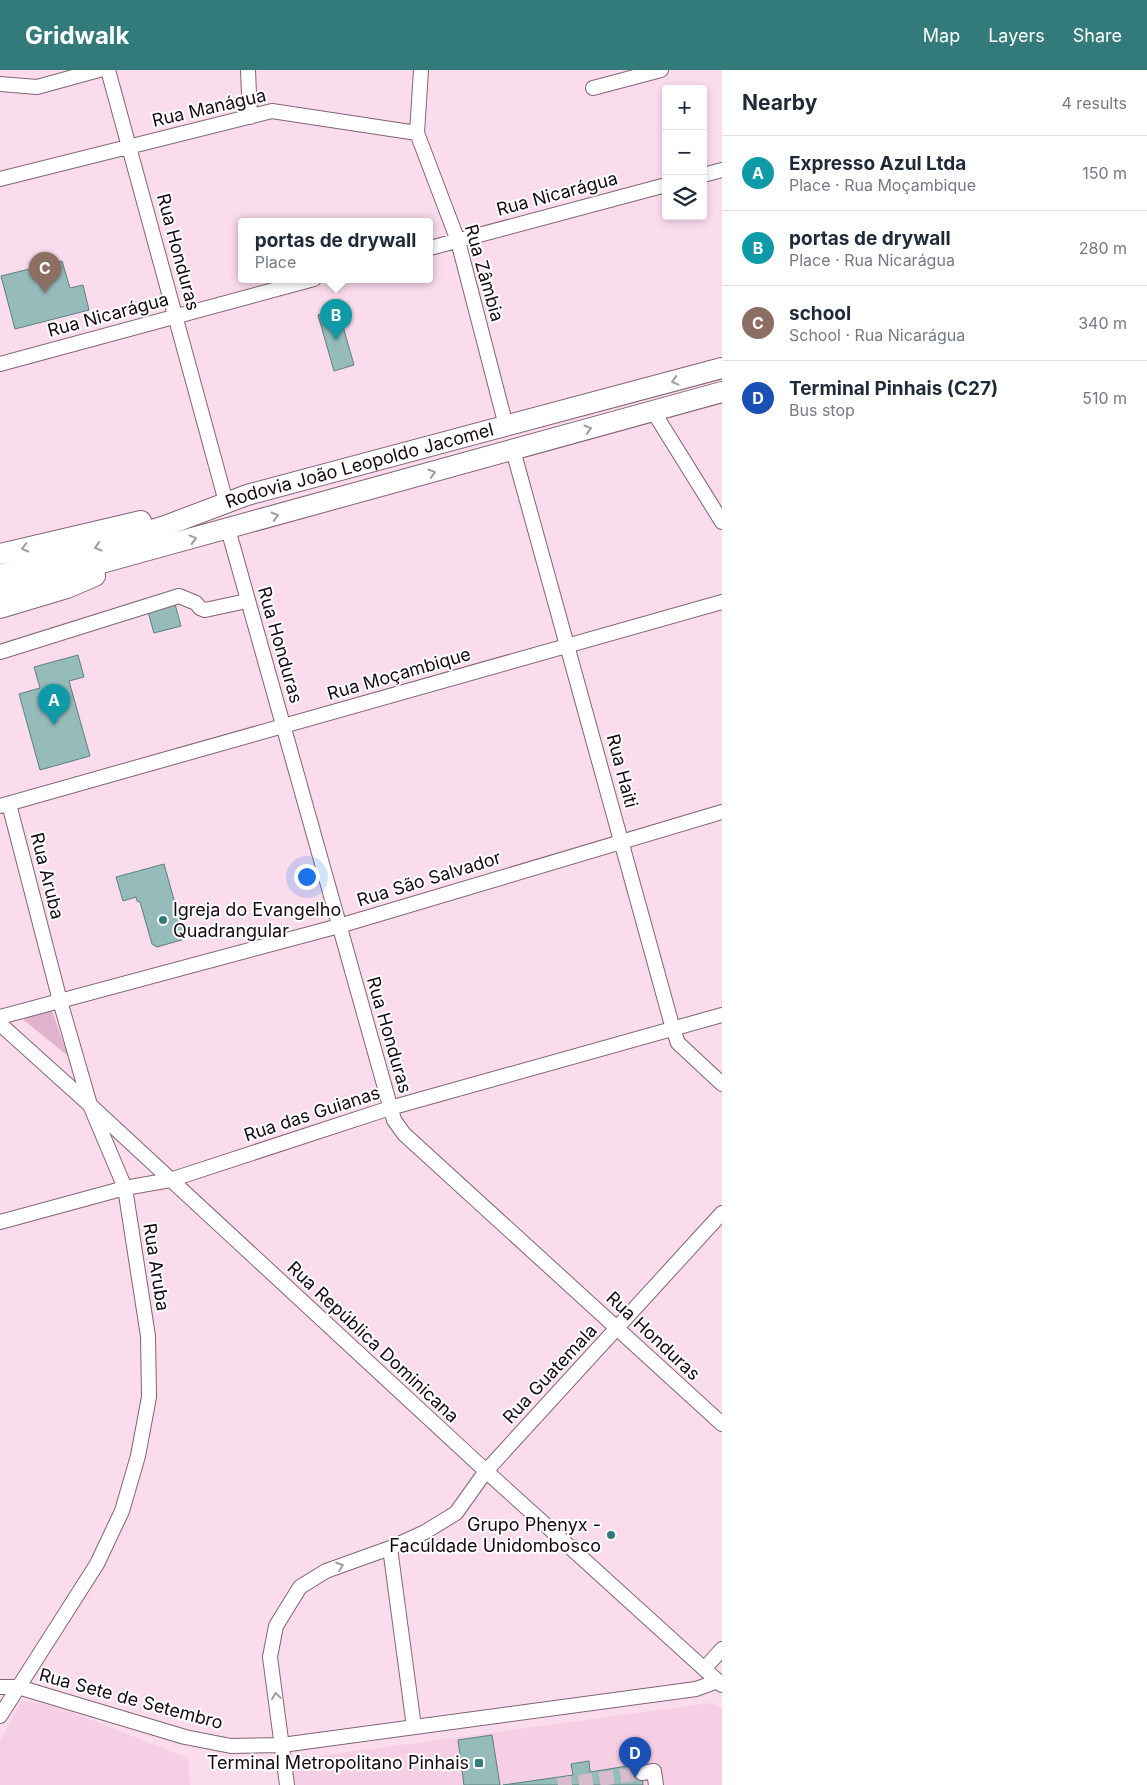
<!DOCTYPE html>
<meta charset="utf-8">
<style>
body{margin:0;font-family:Inter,sans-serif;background:#f2f2f3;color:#1f2937}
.controls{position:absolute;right:15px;top:15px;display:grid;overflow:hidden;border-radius:5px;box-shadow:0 2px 8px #0003}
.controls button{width:45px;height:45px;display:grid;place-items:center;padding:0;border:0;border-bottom:1px solid #e0e1e3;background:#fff;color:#1f2937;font:25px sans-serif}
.you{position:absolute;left:306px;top:806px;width:18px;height:18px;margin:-12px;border:4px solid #fff;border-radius:50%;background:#1a73e8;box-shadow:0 0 0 8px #1a73e833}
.badge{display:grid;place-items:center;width:32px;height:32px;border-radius:50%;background:#327b7a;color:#fff;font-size:16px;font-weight:700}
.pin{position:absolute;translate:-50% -41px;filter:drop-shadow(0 1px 2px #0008)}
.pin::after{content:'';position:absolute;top:26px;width:18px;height:15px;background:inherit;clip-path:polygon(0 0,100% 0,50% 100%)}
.popup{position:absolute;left:238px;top:148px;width:195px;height:65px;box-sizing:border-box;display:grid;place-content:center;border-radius:5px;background:#fff;filter:drop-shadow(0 1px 4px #0005);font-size:16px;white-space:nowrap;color:#747a83}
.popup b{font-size:19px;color:#1f2937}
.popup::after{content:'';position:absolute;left:50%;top:100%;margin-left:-10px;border:10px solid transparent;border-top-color:#fff}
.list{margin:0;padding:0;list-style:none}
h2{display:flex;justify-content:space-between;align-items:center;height:65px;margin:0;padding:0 20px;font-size:21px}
h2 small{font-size:16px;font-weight:400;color:#747a83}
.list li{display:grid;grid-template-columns:32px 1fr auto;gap:15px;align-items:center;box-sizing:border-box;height:75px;padding:0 20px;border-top:1px solid #e0e1e3}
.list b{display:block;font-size:19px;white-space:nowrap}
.list p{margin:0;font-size:16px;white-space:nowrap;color:#747a83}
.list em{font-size:16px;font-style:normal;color:#747a83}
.icon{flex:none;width:28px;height:28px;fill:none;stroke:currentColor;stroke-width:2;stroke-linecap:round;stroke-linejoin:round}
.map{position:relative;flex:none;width:722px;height:1715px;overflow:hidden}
header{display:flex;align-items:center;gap:30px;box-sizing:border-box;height:70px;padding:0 25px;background:#327b7a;color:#fff}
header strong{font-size:24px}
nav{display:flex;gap:28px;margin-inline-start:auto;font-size:18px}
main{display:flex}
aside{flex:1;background:#fff}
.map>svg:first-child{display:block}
.built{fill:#f6cfe5}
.green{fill:#e1b2cc}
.building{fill:#95bbba;stroke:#5b807f}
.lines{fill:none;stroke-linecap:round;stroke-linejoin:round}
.minor-tunnel{stroke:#d8bccc;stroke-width:14;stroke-dasharray:14 7;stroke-linecap:butt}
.minor-casing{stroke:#806574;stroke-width:16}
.highway-casing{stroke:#806574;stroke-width:22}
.minor{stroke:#fff;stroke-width:14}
.highway{stroke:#fff;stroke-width:20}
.oneway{stroke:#a19d9f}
.poi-dot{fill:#327b7a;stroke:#fff;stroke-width:2}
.labels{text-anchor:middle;stroke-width:4;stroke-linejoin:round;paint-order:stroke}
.street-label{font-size:18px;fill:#140a10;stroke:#fff}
.poi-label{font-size:18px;fill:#140a10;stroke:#fff;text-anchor:end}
</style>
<header>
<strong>Gridwalk</strong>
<nav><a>Map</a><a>Layers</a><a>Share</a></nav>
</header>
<main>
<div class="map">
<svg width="722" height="1715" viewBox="0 0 722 1715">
<rect width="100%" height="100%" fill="#fbdced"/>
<!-- built -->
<path class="built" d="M 22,1630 L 47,1635 L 79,1645 L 188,1688 L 190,1715 L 0,1715 L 0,1671 Z
M 711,1633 L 722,1639 L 722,1715 L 293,1715 L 289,1690 Z"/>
<!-- green -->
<path class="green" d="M 51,938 L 68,986 L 20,947 Z"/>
<!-- building -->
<path class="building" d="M 62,191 L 70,218 L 83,215 L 89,240 L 15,259 L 1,206 Z
M 338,239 L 354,295 L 334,301 L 318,245 Z
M 175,534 L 181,556 L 154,563 L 148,542 Z
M 78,585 L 84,607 L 69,611 L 90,686 L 40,700 L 19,624 L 40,618 L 34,597 Z
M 164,794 L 185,869 L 157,877 L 152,874 L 140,832 L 137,831 L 136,827 L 123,831 L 116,807 Z
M 492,1665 L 500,1715 L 464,1715 L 458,1670 Z
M 589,1691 L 590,1702 L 640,1694 L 643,1715 L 503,1715 L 573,1705 L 571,1694 Z"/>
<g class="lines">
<!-- minor-tunnel -->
<path class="minor-tunnel" d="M 558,1715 L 642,1703"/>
<!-- minor casing -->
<g class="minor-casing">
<path id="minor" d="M 108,0 L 226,432
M 248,0 L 250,47
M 421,0 L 417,63 L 458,171 L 506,356
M 0,14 L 37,17 L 99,0
M 593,18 L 661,0
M 703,105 L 722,100
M 0,109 L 272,41 L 417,63
M 430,178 L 666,115
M 0,294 L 314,209
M 653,341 L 722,452
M 513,380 L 673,959 L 678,973 L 722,1014
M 228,459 L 394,1050 L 404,1064 L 722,1354
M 0,582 L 179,526 L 196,533 L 200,538 L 205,540 L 247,531
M 0,736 L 722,532
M 0,947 L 339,856 L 722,742
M 0,954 L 90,1035 L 486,1401 L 722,1615
M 0,1152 L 125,1118 L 170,1110 L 390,1038 L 722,945
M 390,1478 L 414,1657
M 704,1599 L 722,1579
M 0,1617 L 18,1617 L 185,1667 L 231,1676 L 282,1675 L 696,1619 L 718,1611
M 0,1646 L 97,1494 L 122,1441 L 138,1386 L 149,1327 L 148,1266 L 125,1118 L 90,1035 L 60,931 L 9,734
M 642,1703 L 654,1701 L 656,1715
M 287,1715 L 270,1587 L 276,1556 L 300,1517 L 326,1501 L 390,1478 L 425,1462 L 456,1443 L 486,1401 L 722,1143"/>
</g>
<!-- highway casing -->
<g class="highway-casing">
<g id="highway">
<path d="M 0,484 L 141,451"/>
<path id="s1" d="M 0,505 L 165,456 L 247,425 L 722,298"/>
<path d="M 0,521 L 722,322"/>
<path d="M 0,538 L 67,518 L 95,506"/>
</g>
</g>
<!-- minor -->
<use href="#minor" class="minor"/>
<!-- highway -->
<use href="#highway" class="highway"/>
</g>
<!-- one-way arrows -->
<defs><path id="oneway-chevron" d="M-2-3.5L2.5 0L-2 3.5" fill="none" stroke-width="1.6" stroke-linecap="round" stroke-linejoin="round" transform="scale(1.25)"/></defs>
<g class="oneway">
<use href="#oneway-chevron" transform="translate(675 311) rotate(165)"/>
<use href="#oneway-chevron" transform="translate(588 359) rotate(-16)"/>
<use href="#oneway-chevron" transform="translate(432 403) rotate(-16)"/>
<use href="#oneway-chevron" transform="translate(275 446) rotate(-16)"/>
<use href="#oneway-chevron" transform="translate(193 469) rotate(-15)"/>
<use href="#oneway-chevron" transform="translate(98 477) rotate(163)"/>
<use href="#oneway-chevron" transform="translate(25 478) rotate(166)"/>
<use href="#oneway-chevron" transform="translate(340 1496) rotate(-20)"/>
<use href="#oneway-chevron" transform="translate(276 1626) rotate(-98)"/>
</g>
<!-- markers -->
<g class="poi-dot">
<circle cx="163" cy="850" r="5"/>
<circle cx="611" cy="1465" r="5"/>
<rect x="474" y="1688" width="10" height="10" rx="2.5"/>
</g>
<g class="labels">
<!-- street labels -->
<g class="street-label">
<text transform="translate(209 38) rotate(-13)" y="6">Rua Manágua</text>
<text transform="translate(557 124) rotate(-15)" y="6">Rua Nicarágua</text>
<text transform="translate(178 182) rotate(75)" y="6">Rua Honduras</text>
<text transform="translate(484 203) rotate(74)" y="6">Rua Zâmbia</text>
<text transform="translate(108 245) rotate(-15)" y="6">Rua Nicarágua</text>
<text dy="6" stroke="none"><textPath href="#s1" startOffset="376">Rodovia João Leopoldo Jacomel</textPath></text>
<text transform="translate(280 575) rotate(74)" y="6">Rua Honduras</text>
<text transform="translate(399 604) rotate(-16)" y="6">Rua Moçambique</text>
<text transform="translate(622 701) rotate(75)" y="6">Rua Haiti</text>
<text transform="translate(47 806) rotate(76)" y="6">Rua Aruba</text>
<text transform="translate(429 809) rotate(-17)" y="6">Rua São Salvador</text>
<text transform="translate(389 965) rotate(74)" y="6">Rua Honduras</text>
<text transform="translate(312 1044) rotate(-18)" y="6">Rua das Guianas</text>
<text transform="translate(156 1197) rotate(81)" y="6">Rua Aruba</text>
<text transform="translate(653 1266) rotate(43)" y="6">Rua Honduras</text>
<text transform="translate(373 1272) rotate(43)" y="6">Rua República Dominicana</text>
<text transform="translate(550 1304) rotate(-47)" y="6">Rua Guatemala</text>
<text transform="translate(131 1629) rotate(15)" y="6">Rua Sete de Setembro</text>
</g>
<!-- poi labels -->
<g class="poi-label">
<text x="173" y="846" text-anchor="start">Igreja do Evangelho<tspan x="173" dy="21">Quadrangular</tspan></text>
<text x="601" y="1461">Grupo Phenyx -<tspan x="601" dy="21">Faculdade Unidombosco</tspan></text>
<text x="469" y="1699">Terminal Metropolitano Pinhais</text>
</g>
</g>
</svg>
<div class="controls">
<button>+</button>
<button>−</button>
<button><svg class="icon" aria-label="layers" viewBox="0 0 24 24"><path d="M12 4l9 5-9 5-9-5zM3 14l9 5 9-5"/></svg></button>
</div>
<div class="you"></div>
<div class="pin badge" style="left:54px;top:655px;background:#0f9aa8">A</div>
<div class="pin badge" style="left:336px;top:270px;background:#0f9aa8">B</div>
<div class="popup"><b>portas de drywall</b>Place</div>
<div class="pin badge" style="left:45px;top:223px;background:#8d6e63">C</div>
<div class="pin badge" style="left:635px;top:1708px;background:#1a4fb4">D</div>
</div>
<aside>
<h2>Nearby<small>4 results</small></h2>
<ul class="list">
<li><span class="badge" style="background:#0f9aa8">A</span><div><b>Expresso Azul Ltda</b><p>Place · Rua Moçambique</p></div><em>150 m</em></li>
<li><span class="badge" style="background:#0f9aa8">B</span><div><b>portas de drywall</b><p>Place · Rua Nicarágua</p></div><em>280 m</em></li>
<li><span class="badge" style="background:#8d6e63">C</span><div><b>school</b><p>School · Rua Nicarágua</p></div><em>340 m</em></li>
<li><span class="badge" style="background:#1a4fb4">D</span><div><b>Terminal Pinhais (C27)</b><p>Bus stop</p></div><em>510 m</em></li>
</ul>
</aside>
</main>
